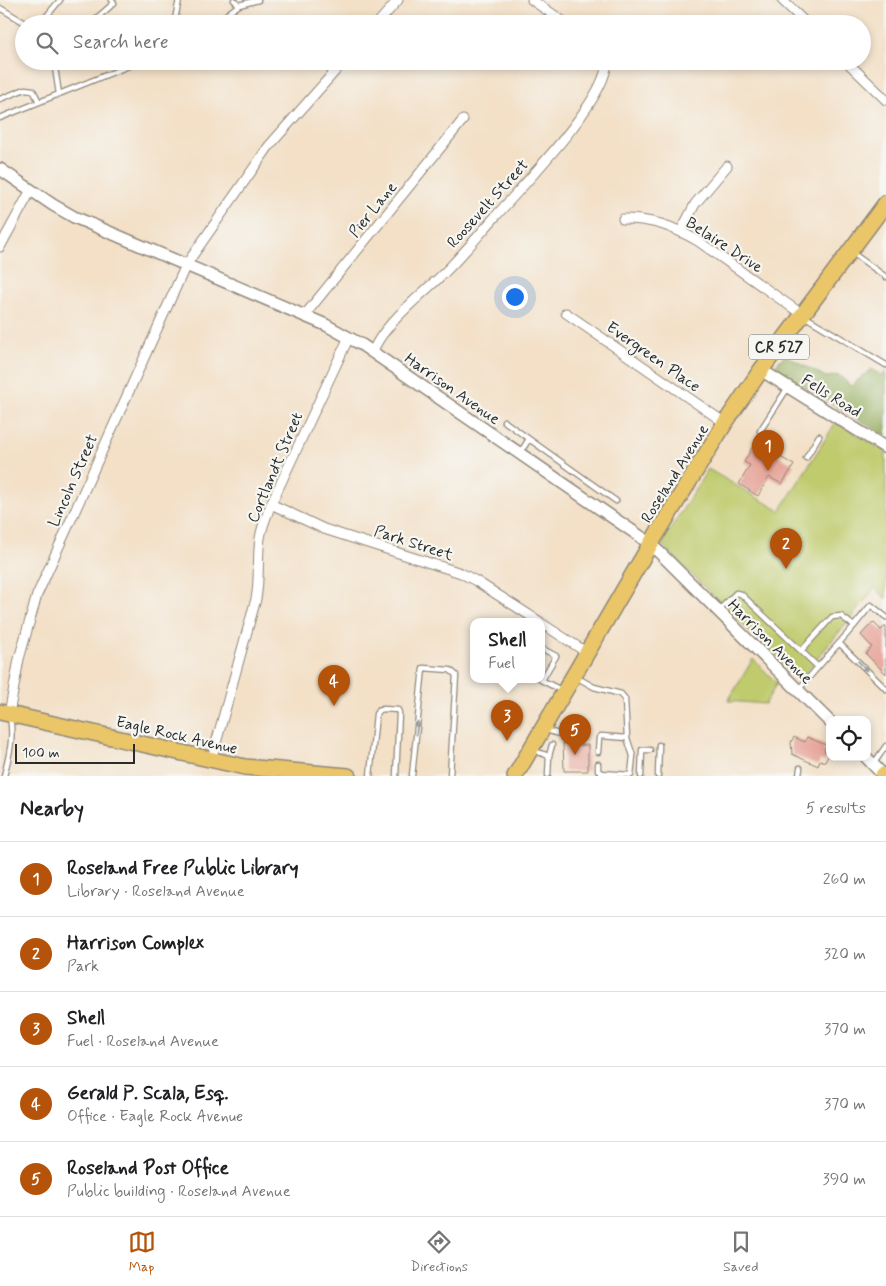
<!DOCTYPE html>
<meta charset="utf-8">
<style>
body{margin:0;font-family:Mynerve,sans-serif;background:#f6f6f6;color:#202124}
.controls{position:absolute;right:15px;bottom:15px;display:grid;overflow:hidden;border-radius:10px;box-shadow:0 2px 8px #0003}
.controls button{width:45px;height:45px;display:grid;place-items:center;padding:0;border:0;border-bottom:1px solid #e0e0e0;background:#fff;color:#202124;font:25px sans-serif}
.scale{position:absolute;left:15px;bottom:12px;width:120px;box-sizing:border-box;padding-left:5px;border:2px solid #2b2b2b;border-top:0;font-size:14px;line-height:18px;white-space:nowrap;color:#2b2b2b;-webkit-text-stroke:4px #f6f6f2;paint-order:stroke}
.you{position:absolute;left:514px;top:296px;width:18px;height:18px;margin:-12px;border:4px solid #fff;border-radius:50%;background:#1a73e8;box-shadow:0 0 0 8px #1a73e833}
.badge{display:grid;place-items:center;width:32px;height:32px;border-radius:50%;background:#b45309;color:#fff;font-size:16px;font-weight:700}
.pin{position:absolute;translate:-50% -41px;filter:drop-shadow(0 1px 2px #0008)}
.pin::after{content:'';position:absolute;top:26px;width:18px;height:15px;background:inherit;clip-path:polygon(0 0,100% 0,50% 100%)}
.popup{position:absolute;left:470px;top:618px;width:75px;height:65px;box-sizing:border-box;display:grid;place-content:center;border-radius:10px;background:#fff;filter:drop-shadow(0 1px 4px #0005);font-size:16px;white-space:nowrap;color:#757577}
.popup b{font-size:19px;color:#202124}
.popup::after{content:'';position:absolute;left:50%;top:100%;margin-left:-10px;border:10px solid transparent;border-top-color:#fff}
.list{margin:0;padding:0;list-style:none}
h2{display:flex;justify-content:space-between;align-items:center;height:65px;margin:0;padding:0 20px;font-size:21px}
h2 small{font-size:16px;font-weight:400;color:#757577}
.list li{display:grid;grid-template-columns:32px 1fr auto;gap:15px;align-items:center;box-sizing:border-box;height:75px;padding:0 20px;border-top:1px solid #e0e0e0}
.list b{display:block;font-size:19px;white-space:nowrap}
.list p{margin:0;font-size:16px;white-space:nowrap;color:#757577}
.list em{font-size:16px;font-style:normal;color:#757577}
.icon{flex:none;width:28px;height:28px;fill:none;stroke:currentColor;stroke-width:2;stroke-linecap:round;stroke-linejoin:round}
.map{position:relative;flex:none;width:886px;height:776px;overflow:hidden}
.search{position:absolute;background:#fff;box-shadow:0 2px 8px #0003;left:15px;right:15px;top:15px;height:55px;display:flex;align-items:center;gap:12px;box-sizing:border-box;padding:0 18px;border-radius:28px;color:#757577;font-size:19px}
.sheet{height:440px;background:#fff}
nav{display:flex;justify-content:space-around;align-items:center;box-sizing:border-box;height:70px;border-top:1px solid #e0e0e0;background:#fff;font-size:14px;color:#757577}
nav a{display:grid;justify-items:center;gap:2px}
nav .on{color:#b45309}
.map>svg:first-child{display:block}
.green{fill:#bfcb6d;stroke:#757b4c}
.forest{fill:#97af60;stroke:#616d46}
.building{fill:#e7a79c}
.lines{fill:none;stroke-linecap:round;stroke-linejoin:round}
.service-casing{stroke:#8f8679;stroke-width:7}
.minor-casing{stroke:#8f8679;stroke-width:11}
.tertiary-casing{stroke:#8f8679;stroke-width:14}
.primary-casing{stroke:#8f8679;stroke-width:18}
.service{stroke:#fff;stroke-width:4.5}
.minor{stroke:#fff;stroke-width:9}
.tertiary{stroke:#fff;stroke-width:11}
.primary{stroke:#eac669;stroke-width:15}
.oneway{fill:#a0a0a0}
.labels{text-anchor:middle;stroke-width:4.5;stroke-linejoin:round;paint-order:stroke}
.shield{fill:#f6f6f2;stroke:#686867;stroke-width:1}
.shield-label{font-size:15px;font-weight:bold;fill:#2b2b2b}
.street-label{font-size:16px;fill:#2b2b2b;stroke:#f6f6f2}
</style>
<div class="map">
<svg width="886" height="776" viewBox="0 0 886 776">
<rect width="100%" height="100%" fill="#f6f6f2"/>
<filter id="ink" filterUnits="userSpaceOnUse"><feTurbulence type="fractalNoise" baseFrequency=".02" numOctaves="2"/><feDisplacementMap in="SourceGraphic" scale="10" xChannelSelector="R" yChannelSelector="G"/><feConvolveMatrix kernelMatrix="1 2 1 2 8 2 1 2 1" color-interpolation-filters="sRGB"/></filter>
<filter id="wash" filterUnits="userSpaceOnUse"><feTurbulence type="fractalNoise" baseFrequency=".0096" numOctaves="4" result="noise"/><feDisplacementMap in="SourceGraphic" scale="20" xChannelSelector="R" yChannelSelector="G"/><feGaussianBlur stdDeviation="1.12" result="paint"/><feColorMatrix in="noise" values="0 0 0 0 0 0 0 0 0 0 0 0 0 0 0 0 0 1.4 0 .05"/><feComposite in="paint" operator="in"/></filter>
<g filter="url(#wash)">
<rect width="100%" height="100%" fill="#f3e0c7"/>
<!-- green -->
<path class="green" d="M 836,422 L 886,452 L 886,599 L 875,588 L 799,681 L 666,549 L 663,546 L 663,541 L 708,469 L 780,511 Z
M 753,659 L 777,683 L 765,704 L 728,701 Z"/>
<!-- forest -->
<path class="forest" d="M 785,355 L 826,377 L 839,375 L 851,386 L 871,369 L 883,375 L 886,371 L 886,436 L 786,376 L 773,367 Z"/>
<g id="blocks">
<!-- building -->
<path class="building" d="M 755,442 L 794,465 L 782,484 L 769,477 L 758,496 L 739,484 L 750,465 L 744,462 Z
M 873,622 L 881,630 L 886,626 L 886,674 L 866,654 L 872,647 L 861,635 Z
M 794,737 L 805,742 L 807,737 L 826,745 L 824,751 L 829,754 L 825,762 L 820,760 L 818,766 L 792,754 L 791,742 Z
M 563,742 L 572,742 L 572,745 L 588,745 L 588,771 L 564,771 Z"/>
</g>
</g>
<g filter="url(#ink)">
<use href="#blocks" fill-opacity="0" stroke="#8f8679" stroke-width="1"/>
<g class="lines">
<!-- service casing -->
<g class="service-casing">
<path id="service" d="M 239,5 L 258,0
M 0,8 L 27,24
M 40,24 L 60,0
M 90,24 L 114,3 L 112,0
M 174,24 L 179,0
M 214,24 L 239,5 L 234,0
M 59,94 L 136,63 L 136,61
M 0,99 L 25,89 L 33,90 L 39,102
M 0,118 L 59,94 L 54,61
M 851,252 L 886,277
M 804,316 L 886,365
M 504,421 L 529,439
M 760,431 L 787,389
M 520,453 L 529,439 L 616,501
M 806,458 L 819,436
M 719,610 L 736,593 L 741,594 L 818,667
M 854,626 L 871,605 L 886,617
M 839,643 L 886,689
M 541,648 L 556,656 L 542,680
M 576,677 L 594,687 L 621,694 L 625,699 L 627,738
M 541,680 L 563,691
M 798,690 L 854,626 L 841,616 L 832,617 L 801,651
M 544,729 L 555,733 L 581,737
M 532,750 L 549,756 L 548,775
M 549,756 L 552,745
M 874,763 L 886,746
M 598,764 L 598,770 L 601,773 L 631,775 L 633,756 L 627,738 L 601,736 L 599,738 L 598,752
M 4,776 C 9,756 14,738 10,718
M 370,776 L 376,714 L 378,711 L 383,709 L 398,710 L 399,713 L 396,776
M 412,776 L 423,668 L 450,670 L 456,675 L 450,776
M 641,776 L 642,750 L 650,750
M 658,776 L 659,745
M 799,776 L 800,768"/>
</g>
<!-- minor casing -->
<g class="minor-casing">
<path id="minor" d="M 532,0 L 567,24
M 782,0 L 807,24
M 377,24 L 398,0
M 846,61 L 886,100
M 623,219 C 653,219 672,226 698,241 L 803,315
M 681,231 L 695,204 L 727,166
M 0,247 L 31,190
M 566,313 L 725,423
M 304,316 L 463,120
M 373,352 C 380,328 422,294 441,276 C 460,258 477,237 495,217 C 522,186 607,100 607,61
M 271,504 L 324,529 L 461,573 L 476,581 L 540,622
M 541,623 L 586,652
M 9,714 L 19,659 L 37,595 L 186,265 L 269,146 L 344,61
M 211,761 L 256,599 C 260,578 257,558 260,538 C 262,526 267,515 271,504 L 349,337"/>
</g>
<!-- tertiary casing -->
<g class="tertiary-casing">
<path id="tertiary" d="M 0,169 L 53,205 L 74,217 L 326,325 L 362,345 L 641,537 L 659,552 L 830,722
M 761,370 L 886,448
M 866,757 L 884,776"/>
</g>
<!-- primary casing -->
<g class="primary-casing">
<path id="primary" d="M 0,712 L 245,767 L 348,776
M 883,775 L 883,776
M 515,776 L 650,545 L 725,423 L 761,370 L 886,203"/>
</g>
<!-- service -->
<use href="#service" class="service"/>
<!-- minor -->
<use href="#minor" class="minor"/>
<!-- tertiary -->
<use href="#tertiary" class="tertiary"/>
<!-- primary -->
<use href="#primary" class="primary"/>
</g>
<!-- one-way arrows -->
<defs><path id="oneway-solid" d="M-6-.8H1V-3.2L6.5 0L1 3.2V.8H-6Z" transform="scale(1.25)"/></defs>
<g class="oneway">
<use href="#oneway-solid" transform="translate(863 666) rotate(44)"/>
<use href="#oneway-solid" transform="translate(417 728) rotate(-84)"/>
</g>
</g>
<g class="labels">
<!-- shield labels -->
<rect class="shield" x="749" y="334.5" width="60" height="25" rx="4"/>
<g class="shield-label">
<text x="779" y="352">CR 527</text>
</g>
<!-- street labels -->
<g class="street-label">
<text transform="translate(487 203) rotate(-48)" y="6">Roosevelt Street</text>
<text transform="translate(372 209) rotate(-51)" y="6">Pier Lane</text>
<text transform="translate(725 244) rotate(33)" y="6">Belaire Drive</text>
<text transform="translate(654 356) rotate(35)" y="6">Evergreen Place</text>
<text transform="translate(453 388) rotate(35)" y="6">Harrison Avenue</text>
<text transform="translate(832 395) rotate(32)" y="6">Fells Road</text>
<text transform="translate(274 467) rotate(-67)" y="6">Cortlandt Street</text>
<text transform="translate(674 473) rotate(-58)" y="6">Roseland Avenue</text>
<text transform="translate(72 480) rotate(-66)" y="6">Lincoln Street</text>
<text transform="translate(414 542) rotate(18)" y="6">Park Street</text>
<text transform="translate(771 641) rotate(45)" y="6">Harrison Avenue</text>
<text transform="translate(177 734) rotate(13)" y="6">Eagle Rock Avenue</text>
</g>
</g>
</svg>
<div class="controls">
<button><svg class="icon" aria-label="locate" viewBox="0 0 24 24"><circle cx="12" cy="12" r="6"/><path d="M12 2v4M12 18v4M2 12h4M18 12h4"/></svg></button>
</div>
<div class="scale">100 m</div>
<div class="you"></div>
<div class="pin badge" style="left:768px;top:471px">1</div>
<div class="pin badge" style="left:786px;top:569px">2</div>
<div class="pin badge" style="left:507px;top:741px">3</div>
<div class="popup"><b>Shell</b>Fuel</div>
<div class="pin badge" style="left:334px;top:706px">4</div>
<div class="pin badge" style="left:575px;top:755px">5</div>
<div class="search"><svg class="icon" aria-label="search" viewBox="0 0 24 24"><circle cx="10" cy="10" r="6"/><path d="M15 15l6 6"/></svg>Search here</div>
</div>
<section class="sheet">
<h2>Nearby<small>5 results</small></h2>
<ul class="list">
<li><span class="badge">1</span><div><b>Roseland Free Public Library</b><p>Library · Roseland Avenue</p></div><em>260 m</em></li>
<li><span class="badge">2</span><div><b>Harrison Complex</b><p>Park</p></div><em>320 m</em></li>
<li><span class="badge">3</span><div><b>Shell</b><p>Fuel · Roseland Avenue</p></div><em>370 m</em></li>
<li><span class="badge">4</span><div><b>Gerald P. Scala, Esq.</b><p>Office · Eagle Rock Avenue</p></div><em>370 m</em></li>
<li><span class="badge">5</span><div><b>Roseland Post Office</b><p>Public building · Roseland Avenue</p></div><em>390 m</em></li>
</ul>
</section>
<nav>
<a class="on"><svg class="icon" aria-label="map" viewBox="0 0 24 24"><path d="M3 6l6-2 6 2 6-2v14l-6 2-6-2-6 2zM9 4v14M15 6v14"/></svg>Map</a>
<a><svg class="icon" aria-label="directions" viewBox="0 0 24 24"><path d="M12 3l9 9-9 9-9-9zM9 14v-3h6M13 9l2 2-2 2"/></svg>Directions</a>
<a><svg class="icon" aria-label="saved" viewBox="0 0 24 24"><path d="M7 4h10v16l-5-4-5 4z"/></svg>Saved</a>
</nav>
